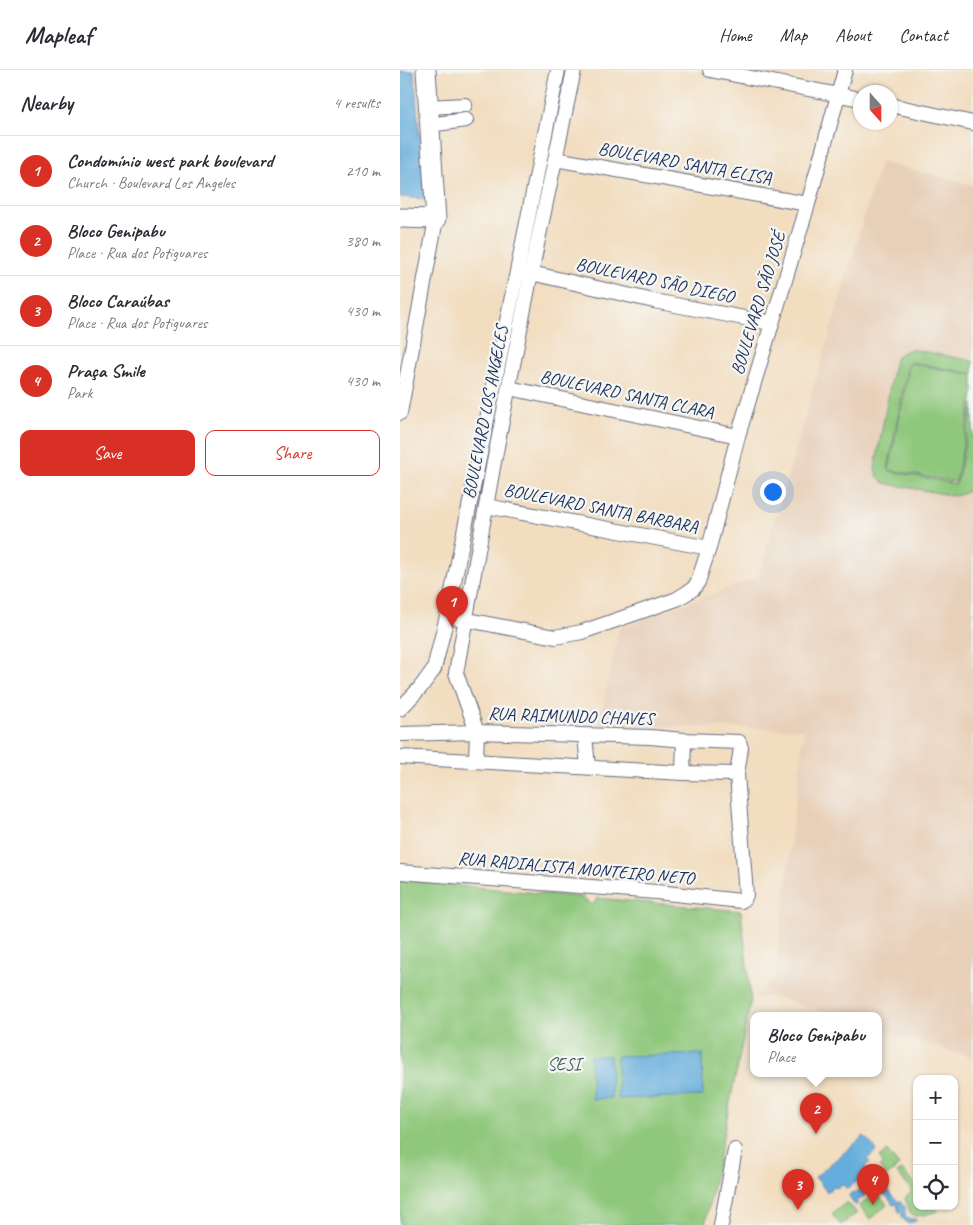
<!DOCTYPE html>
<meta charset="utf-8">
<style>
body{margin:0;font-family:Caveat,sans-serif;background:#f7f7f7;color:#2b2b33}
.controls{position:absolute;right:15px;bottom:15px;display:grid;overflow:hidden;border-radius:10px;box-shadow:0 1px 4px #0004}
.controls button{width:45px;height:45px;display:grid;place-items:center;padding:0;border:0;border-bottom:1px solid #e1e1e2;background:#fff;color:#2b2b33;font:25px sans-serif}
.compass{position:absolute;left:453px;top:15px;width:45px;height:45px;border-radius:50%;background:#fff;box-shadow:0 1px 4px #0004;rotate:159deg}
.you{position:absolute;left:372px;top:421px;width:18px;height:18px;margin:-12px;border:4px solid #fff;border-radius:50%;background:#1a73e8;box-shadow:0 0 0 8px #1a73e833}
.badge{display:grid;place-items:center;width:32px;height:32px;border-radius:50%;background:#d93025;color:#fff;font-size:16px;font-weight:700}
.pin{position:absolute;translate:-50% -41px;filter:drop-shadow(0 1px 2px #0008)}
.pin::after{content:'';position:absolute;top:26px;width:18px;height:15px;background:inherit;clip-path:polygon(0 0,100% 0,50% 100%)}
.popup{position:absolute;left:350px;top:942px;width:132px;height:65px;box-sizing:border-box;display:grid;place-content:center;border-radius:10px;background:#fff;filter:drop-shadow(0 1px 4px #0005);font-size:16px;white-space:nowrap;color:#7c7c81}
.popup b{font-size:19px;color:#2b2b33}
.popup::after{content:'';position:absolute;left:50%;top:100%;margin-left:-10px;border:10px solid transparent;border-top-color:#fff}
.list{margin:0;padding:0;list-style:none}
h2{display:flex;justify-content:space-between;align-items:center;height:65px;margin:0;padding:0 20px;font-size:21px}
h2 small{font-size:16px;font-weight:400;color:#7c7c81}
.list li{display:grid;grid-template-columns:32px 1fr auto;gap:15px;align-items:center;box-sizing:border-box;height:70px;padding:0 20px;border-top:1px solid #e1e1e2}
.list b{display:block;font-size:19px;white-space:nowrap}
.list p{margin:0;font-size:16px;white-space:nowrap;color:#7c7c81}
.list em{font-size:16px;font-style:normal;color:#7c7c81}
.actions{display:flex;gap:10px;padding:15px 20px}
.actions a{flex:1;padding:11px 0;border:1px solid #d93025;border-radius:10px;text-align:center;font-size:18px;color:#d93025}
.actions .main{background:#d93025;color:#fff}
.icon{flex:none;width:28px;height:28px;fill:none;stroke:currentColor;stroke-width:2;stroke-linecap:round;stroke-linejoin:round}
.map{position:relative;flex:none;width:573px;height:1155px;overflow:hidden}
header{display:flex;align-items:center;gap:30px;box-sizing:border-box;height:70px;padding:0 25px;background:#fff;border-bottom:1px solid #e1e1e2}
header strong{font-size:24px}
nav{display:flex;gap:28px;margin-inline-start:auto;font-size:18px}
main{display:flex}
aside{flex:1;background:#fff}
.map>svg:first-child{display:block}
.built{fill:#e7cfb8}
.green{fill:#8fc77b;stroke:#557b6c}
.water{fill:#65addc;stroke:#406e9d}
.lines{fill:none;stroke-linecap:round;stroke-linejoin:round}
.minor-casing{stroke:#666c80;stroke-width:16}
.secondary-casing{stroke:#666c80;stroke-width:21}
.minor{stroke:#fff;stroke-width:14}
.secondary{stroke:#fff;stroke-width:19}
.labels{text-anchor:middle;stroke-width:4.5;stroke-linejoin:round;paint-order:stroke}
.street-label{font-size:18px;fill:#1b2f5e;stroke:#f6f6f2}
.park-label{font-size:18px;fill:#3e5d67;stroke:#f6f6f2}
</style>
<header>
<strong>Mapleaf</strong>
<nav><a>Home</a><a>Map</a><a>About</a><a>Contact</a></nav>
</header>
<main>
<aside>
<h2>Nearby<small>4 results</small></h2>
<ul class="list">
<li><span class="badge">1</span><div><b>Condomínio west park boulevard</b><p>Church · Boulevard Los Angeles</p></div><em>210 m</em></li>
<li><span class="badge">2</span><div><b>Bloco Genipabu</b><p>Place · Rua dos Potiguares</p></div><em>380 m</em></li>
<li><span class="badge">3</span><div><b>Bloco Caraúbas</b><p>Place · Rua dos Potiguares</p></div><em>430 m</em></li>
<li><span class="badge">4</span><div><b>Praça Smile</b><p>Park</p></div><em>430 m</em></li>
</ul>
<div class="actions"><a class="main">Save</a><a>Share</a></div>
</aside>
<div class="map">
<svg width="573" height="1155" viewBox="0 0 573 1155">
<rect width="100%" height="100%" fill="#f6f6f2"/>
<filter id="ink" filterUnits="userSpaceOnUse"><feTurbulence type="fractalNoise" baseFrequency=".02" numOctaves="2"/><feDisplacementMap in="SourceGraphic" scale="10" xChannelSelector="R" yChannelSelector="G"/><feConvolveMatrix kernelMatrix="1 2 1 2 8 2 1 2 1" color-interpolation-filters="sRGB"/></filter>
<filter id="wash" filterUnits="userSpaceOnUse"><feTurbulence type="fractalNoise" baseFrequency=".0096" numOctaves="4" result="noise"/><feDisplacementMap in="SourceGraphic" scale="20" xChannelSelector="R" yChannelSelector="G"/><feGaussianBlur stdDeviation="1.12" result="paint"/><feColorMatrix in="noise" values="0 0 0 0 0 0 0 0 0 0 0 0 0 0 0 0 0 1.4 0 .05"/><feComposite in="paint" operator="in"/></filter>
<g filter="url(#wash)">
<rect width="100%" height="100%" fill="#f2ddbf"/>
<!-- built -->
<path class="built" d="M 480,92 L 573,115 L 573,988 L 479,959 L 478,945 L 435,945 L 371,926 L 355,928 L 375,909 L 404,659 L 199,655 L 219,558 L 358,507 Z"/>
<!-- green -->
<path class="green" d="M 511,279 L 573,291 L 573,304 L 511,292 L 508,294 L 488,399 L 490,401 L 555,414 L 557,412 L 573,334 L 573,412 L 572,418 L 564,423 L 555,426 L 484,413 L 478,407 L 475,398 L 495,289 L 503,282 Z
M 510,293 L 573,305 L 573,324 L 556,412 L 489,400 Z
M 0,810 L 180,827 L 193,835 L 197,828 L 341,841 L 351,930 L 305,1155 L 0,1155 Z
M 487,1081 L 499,1096 L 487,1106 L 479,1097 L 483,1093 L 479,1088 Z
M 502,1100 L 517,1117 L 517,1136 L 534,1136 L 538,1141 L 525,1145 L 515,1146 L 510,1142 L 505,1128 L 512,1121 L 497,1103 Z
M 476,1122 L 487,1135 L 470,1149 L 459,1136 Z
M 447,1132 L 457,1143 L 441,1155 L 432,1144 Z"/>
<!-- water -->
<path class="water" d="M 0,1 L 14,1 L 25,129 L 0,127 Z
M 302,984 L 303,1026 L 218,1029 L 217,986 Z
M 190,986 L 210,986 L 211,1028 L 192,1029 Z
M 464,1066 L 477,1080 L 467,1089 L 470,1092 L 465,1097 L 469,1102 L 447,1119 L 442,1114 L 437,1118 L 434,1116 L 427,1122 L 415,1107 Z
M 469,1109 L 485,1112 L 490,1124 L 496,1130 L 502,1133 L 501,1136 L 505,1136 L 505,1146 L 508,1148 L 517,1150 L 508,1154 L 502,1148 L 502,1144 L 499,1142 L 497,1134 L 493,1135 C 489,1127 480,1120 471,1117 L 462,1129 L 457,1129 L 457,1135 L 455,1135 L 449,1126 L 451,1123 L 458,1121 L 464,1112 Z"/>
</g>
<g filter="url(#ink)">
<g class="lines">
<!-- minor casing -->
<g class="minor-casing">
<path id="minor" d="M 310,0 L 460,29
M 490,35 L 573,53
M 28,37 L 65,35
M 29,55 L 66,50
M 155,89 L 408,134
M 131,203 L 254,231 L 371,253
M 109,318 L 338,366
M 0,343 L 36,149
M 86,436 L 309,478
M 47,546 L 155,567 L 182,562 L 277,529 L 293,519 L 298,512 L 309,478 L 338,366 L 408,134 L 445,0
M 0,639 L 20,618 L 34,599 L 47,546 L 158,0
M 0,664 L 77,662 L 250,667 L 284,670 L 339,672 L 341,678 L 337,704 L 346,825 L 344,829 L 341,831 L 256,822 L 0,802
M 185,666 L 188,696
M 0,687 L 283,703 L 337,704
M 76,690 L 77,662 L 56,603 L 94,392 L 131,203 L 174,0
M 283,703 L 284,670
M 321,1155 L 335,1080"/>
</g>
<!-- secondary casing -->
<g class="secondary-casing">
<path id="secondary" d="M 0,148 L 36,149 L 26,0"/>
</g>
<!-- minor -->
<use href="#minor" class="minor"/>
<!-- secondary -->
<use href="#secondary" class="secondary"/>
</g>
</g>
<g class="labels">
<!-- street labels -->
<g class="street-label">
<text transform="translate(285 93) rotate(10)" y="6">BOULEVARD SANTA ELISA</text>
<text transform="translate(255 210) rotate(12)" y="6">BOULEVARD SÃO DIEGO</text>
<text transform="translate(358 233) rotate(-73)" y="6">BOULEVARD SÃO JOSÉ</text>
<text transform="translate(227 324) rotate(12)" y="6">BOULEVARD SANTA CLARA</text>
<text transform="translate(85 342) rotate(-79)" y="6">BOULEVARD LOS ANGELES</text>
<text transform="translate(201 438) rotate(11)" y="6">BOULEVARD SANTA BARBARA</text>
<text transform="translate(171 646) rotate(2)" y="6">RUA RAIMUNDO CHAVES</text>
<text transform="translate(176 798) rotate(5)" y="6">RUA RADIALISTA MONTEIRO NETO</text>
</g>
<!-- park labels -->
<g class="park-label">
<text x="164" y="1000">SESI</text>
</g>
</g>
</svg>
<div class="controls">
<button>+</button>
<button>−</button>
<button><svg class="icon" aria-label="locate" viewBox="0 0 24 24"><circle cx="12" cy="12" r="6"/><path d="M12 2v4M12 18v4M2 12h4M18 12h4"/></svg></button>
</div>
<svg class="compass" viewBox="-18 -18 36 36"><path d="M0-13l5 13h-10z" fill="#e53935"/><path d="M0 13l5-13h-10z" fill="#7c7c81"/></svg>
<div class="you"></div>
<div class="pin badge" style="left:52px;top:557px">1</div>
<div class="pin badge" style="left:416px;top:1064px">2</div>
<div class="popup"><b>Bloco Genipabu</b>Place</div>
<div class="pin badge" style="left:398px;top:1140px">3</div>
<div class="pin badge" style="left:473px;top:1135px">4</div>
</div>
</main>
